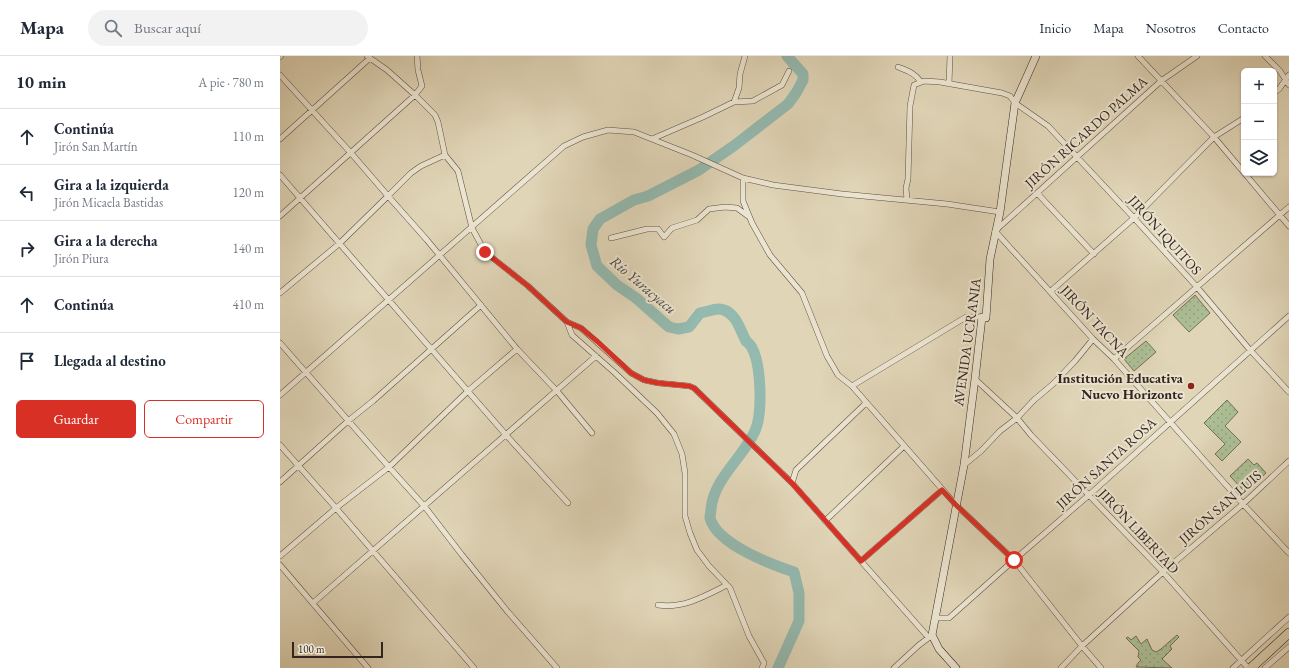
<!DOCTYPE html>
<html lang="es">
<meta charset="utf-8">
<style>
body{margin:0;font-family:"EB Garamond",serif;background:#f2f2f3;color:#1f2937}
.controls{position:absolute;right:12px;top:12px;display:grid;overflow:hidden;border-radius:6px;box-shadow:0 1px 3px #0004}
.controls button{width:36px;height:36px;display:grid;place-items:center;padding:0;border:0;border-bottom:1px solid #e0e1e3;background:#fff;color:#1f2937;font:20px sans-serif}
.scale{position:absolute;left:12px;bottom:10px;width:91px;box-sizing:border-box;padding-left:4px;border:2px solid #33241e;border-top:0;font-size:11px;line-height:14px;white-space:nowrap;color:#33241e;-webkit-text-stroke:3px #ebe4d0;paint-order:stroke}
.stop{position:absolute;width:12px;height:12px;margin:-9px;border:3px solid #d93025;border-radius:50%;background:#fff}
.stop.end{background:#d93025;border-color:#fff;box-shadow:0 1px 4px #0008}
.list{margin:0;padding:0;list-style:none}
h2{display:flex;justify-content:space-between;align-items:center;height:52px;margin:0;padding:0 16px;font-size:17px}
h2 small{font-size:13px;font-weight:400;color:#747a83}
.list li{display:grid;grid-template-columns:26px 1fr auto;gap:12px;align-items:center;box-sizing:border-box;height:56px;padding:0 16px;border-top:1px solid #e0e1e3}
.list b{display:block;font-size:15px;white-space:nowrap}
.list p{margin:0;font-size:13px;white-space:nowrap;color:#747a83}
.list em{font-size:13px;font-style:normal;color:#747a83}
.actions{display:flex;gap:8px;padding:12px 16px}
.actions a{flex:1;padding:9px 0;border:1px solid #d93025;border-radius:6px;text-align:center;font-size:14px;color:#d93025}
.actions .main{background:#d93025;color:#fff}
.icon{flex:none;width:22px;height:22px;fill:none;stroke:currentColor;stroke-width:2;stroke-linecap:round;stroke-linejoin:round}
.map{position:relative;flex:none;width:1009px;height:612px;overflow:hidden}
header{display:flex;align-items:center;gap:24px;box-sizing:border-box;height:56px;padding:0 20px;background:#fff;border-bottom:1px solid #e0e1e3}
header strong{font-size:19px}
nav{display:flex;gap:22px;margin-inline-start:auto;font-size:14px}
.search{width:280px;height:36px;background:#f2f2f3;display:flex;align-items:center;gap:10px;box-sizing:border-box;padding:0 14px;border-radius:22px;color:#747a83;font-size:15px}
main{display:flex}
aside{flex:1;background:#fff}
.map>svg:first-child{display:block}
.park{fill:url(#park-dots);stroke:#707159}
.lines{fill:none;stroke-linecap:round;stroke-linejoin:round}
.river{stroke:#94b9af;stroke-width:11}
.street-casing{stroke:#5e5044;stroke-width:6}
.secondary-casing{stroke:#33241e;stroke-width:8}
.highway-casing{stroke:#33241e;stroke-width:10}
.street{stroke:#ebe4d0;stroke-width:5}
.secondary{stroke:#ebe4d0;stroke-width:7}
.highway{stroke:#e0d5b7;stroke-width:9}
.route{stroke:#d93025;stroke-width:5}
.poi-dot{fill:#8f2418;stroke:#ebe4d0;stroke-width:1.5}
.labels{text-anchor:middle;stroke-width:4;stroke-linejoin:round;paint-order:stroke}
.street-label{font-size:14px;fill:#33241e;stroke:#ebe4d0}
.poi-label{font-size:14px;font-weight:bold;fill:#33241e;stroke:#ebe4d0;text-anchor:end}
.water-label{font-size:15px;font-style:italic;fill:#4b4942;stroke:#ebe4d0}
</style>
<header>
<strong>Mapa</strong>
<div class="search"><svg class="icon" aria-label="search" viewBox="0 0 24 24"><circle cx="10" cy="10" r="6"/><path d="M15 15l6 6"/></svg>Buscar aquí</div>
<nav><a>Inicio</a><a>Mapa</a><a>Nosotros</a><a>Contacto</a></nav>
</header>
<main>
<aside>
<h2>10 min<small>A pie · 780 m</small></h2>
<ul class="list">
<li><svg class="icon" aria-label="ahead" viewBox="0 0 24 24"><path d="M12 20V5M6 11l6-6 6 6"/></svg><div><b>Continúa</b><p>Jirón San Martín</p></div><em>110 m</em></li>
<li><svg class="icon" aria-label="left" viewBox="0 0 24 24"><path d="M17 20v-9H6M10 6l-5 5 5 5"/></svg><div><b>Gira a la izquierda</b><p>Jirón Micaela Bastidas</p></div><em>120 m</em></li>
<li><svg class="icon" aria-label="right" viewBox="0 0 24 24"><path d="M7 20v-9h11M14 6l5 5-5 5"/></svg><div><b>Gira a la derecha</b><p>Jirón Piura</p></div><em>140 m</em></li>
<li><svg class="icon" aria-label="ahead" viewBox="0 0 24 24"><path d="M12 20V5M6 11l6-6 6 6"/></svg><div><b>Continúa</b></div><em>410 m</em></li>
<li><svg class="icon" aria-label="arrive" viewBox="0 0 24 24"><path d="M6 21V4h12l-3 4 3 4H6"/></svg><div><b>Llegada al destino</b></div></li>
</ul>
<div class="actions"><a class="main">Guardar</a><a>Compartir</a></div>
</aside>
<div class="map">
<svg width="1009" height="612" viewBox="0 0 1009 612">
<defs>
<pattern id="park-dots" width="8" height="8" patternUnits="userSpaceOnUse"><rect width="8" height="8" fill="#acbe94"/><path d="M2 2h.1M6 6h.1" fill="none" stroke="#94a37f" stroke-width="1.8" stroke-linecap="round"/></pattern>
</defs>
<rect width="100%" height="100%" fill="#e0d5b7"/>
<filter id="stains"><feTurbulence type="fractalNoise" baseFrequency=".005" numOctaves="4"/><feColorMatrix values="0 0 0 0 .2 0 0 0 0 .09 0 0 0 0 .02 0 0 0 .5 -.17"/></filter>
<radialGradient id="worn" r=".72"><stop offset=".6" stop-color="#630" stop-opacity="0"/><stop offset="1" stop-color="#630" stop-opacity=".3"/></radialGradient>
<!-- park -->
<path class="park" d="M 915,239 L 930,257 L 909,276 L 893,259 Z
M 866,285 L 876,296 L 854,315 L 844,303 Z
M 947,344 L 958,356 L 945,370 L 961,386 L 942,405 L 935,398 L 945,388 L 924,367 Z
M 968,403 L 974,409 L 977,407 L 986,417 L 965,436 L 950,420 Z
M 897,579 L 899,581 L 890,590 L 892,593 L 882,603 L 892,612 L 856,611 L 858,607 L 861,604 L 858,601 L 859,595 L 846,582 L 848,581 L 851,584 L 856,580 L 861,588 L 867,583 L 872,594 L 876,596 L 881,593 Z"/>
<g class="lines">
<!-- river -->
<path class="river" d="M 498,612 L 519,565 L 519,537 L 514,516 C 490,508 437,488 430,462 C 430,459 431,456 431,453 C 434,422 463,402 475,375 C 483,357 481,308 472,292 C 471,289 468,287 466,285 C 460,274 457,259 444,254 C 438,251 427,256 420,257 L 409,271 L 398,273 L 389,271 L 356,242 L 337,229 L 317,210 L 311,189 L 313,173 L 320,163 L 354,144 L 368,140 L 419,114 L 455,89 L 508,48 L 516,37 L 523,24 L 523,18 L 507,0"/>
<!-- street casing -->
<g class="street-casing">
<path id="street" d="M 87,0 L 107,14 L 135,39 L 155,59 L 158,66 L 165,99 L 178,115 L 192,172 L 205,196 L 248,230 L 287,266 L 292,279 L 335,317 L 377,357 L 394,378 L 402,398 L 405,417 L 405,460 L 410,477 L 417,494 L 429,510 L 450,532 L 469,580 L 484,607 L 482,612
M 858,0 L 934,81 L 1009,170
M 917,0 L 881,25 L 715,175 L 813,283 L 834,303 L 963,448 L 1009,497
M 985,0 L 1000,15 L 1009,29
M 0,1 L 1,0
M 618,11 C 628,15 635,17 641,26
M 0,19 L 71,97 L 108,140 L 60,187 L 0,237
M 669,28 L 670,0
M 994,37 L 999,33 L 1009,19
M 454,46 L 459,32 L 460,18 L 465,0
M 0,83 L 90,2
M 372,83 L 423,61 L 454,46 L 473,45 L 502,29 L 509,15
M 165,99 L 141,110 L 131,117 L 108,140 L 147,184 L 237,293 L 277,335 L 312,377
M 0,119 L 226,379 L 288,447
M 463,122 L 463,145 L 472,167 L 490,199 L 522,237 L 547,300 L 558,319 L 572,330 L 676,449 L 734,504 L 802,590 L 821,612
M 757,137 L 814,198
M 627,144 L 626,132 L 628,123 L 630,50 L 634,29 L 644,25 L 660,26 L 722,37 L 730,40 L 735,47 L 768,70 L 854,162 L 917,231 L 970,294 L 1009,336
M 0,160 L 135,39 L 142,30 L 138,14 L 137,0
M 331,182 L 367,173 L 378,173 L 384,181 L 392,172 L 417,164 L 429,153 L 445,151 L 457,152 L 468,160
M 771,235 L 854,162 L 934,81 L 964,62
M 287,266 L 301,272 L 351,317 L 364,324 L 378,327 L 409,330 L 414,332 L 512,427 L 649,582
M 0,287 L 109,411 L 145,451 L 182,499 L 228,556 L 277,612
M 834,303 L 1009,151
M 695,323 L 737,362 L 751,379 L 883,516 L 968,612
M 572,330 L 686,261 L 702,261
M 0,339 L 284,90 L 303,81 L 328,74 L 354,76 L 412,99 L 463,122 L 493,129 L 562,138 L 667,148 L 720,156
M 0,389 L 56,452 L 194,612
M 684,409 L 701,395 L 720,375 L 737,362 L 754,344 L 773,328 L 795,305 L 813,283
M 0,426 L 68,365 L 93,345 L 201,249
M 512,427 L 516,414 L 586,347
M 545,465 L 624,390
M 0,500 L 56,452 L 109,411 L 188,335 L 237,293
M 581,505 L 662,434
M 0,509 L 88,612
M 33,547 L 316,300
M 378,549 C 403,553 425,540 447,529
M 656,562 L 669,562 L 734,504 L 809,439 L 1009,260
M 614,612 L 639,589 L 651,580
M 781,612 L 802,590 L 883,516 L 963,448 L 1009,405
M 953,612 L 1009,561
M 985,612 L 1009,591"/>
</g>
<!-- secondary casing -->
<g class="secondary-casing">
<path id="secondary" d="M 676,612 L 659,593 L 652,579 L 684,409 L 695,323 L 702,261 L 706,262 L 710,203 L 720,156 L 735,47 L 756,0"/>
</g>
<!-- highway casing -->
<g class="highway-casing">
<path id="highway" d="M 971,612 L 1009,577"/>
</g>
<!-- street -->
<use href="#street" class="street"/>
<!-- secondary -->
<use href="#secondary" class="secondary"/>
<!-- highway -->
<use href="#highway" class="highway"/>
</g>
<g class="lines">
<!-- route -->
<path class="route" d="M 205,196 L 248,230 L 287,266 L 301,272 L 318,286 L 351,317 L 364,324 L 378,327 L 409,330 L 414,332 L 512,427 L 581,505 L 662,434 L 676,449 L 734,504"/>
</g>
<!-- markers -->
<circle class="poi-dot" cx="911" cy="330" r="4"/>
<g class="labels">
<!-- street labels -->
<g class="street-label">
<text transform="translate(806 76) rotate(-42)" y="5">JIRÓN RICARDO PALMA</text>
<text transform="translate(885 179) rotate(48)" y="5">JIRÓN IQUITOS</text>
<text transform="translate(815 265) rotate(47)" y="5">JIRÓN TACNA</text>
<text transform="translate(687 286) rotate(-82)" y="5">AVENIDA UCRANIA</text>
<text transform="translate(826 407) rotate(-42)" y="5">JIRÓN SANTA ROSA</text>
<text transform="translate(940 451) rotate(-41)" y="5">JIRÓN SAN LUIS</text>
<text transform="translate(859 475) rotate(47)" y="5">JIRÓN LIBERTAD</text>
</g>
<!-- poi labels -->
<g class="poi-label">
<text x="903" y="327">Institución Educativa<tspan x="903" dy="16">Nuevo Horizonte</tspan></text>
</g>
<!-- water labels -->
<g class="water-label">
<text transform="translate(363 229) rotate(40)" y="5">Río Yuracyacu</text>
</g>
</g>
<rect width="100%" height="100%" filter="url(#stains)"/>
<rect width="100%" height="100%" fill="url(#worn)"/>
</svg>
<div class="controls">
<button>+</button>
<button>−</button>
<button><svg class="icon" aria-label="layers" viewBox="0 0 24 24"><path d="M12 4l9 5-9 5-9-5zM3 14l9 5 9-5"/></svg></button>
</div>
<div class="scale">100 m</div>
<div class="stop" style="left:734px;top:504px"></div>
<div class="stop end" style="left:205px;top:196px"></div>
</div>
</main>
